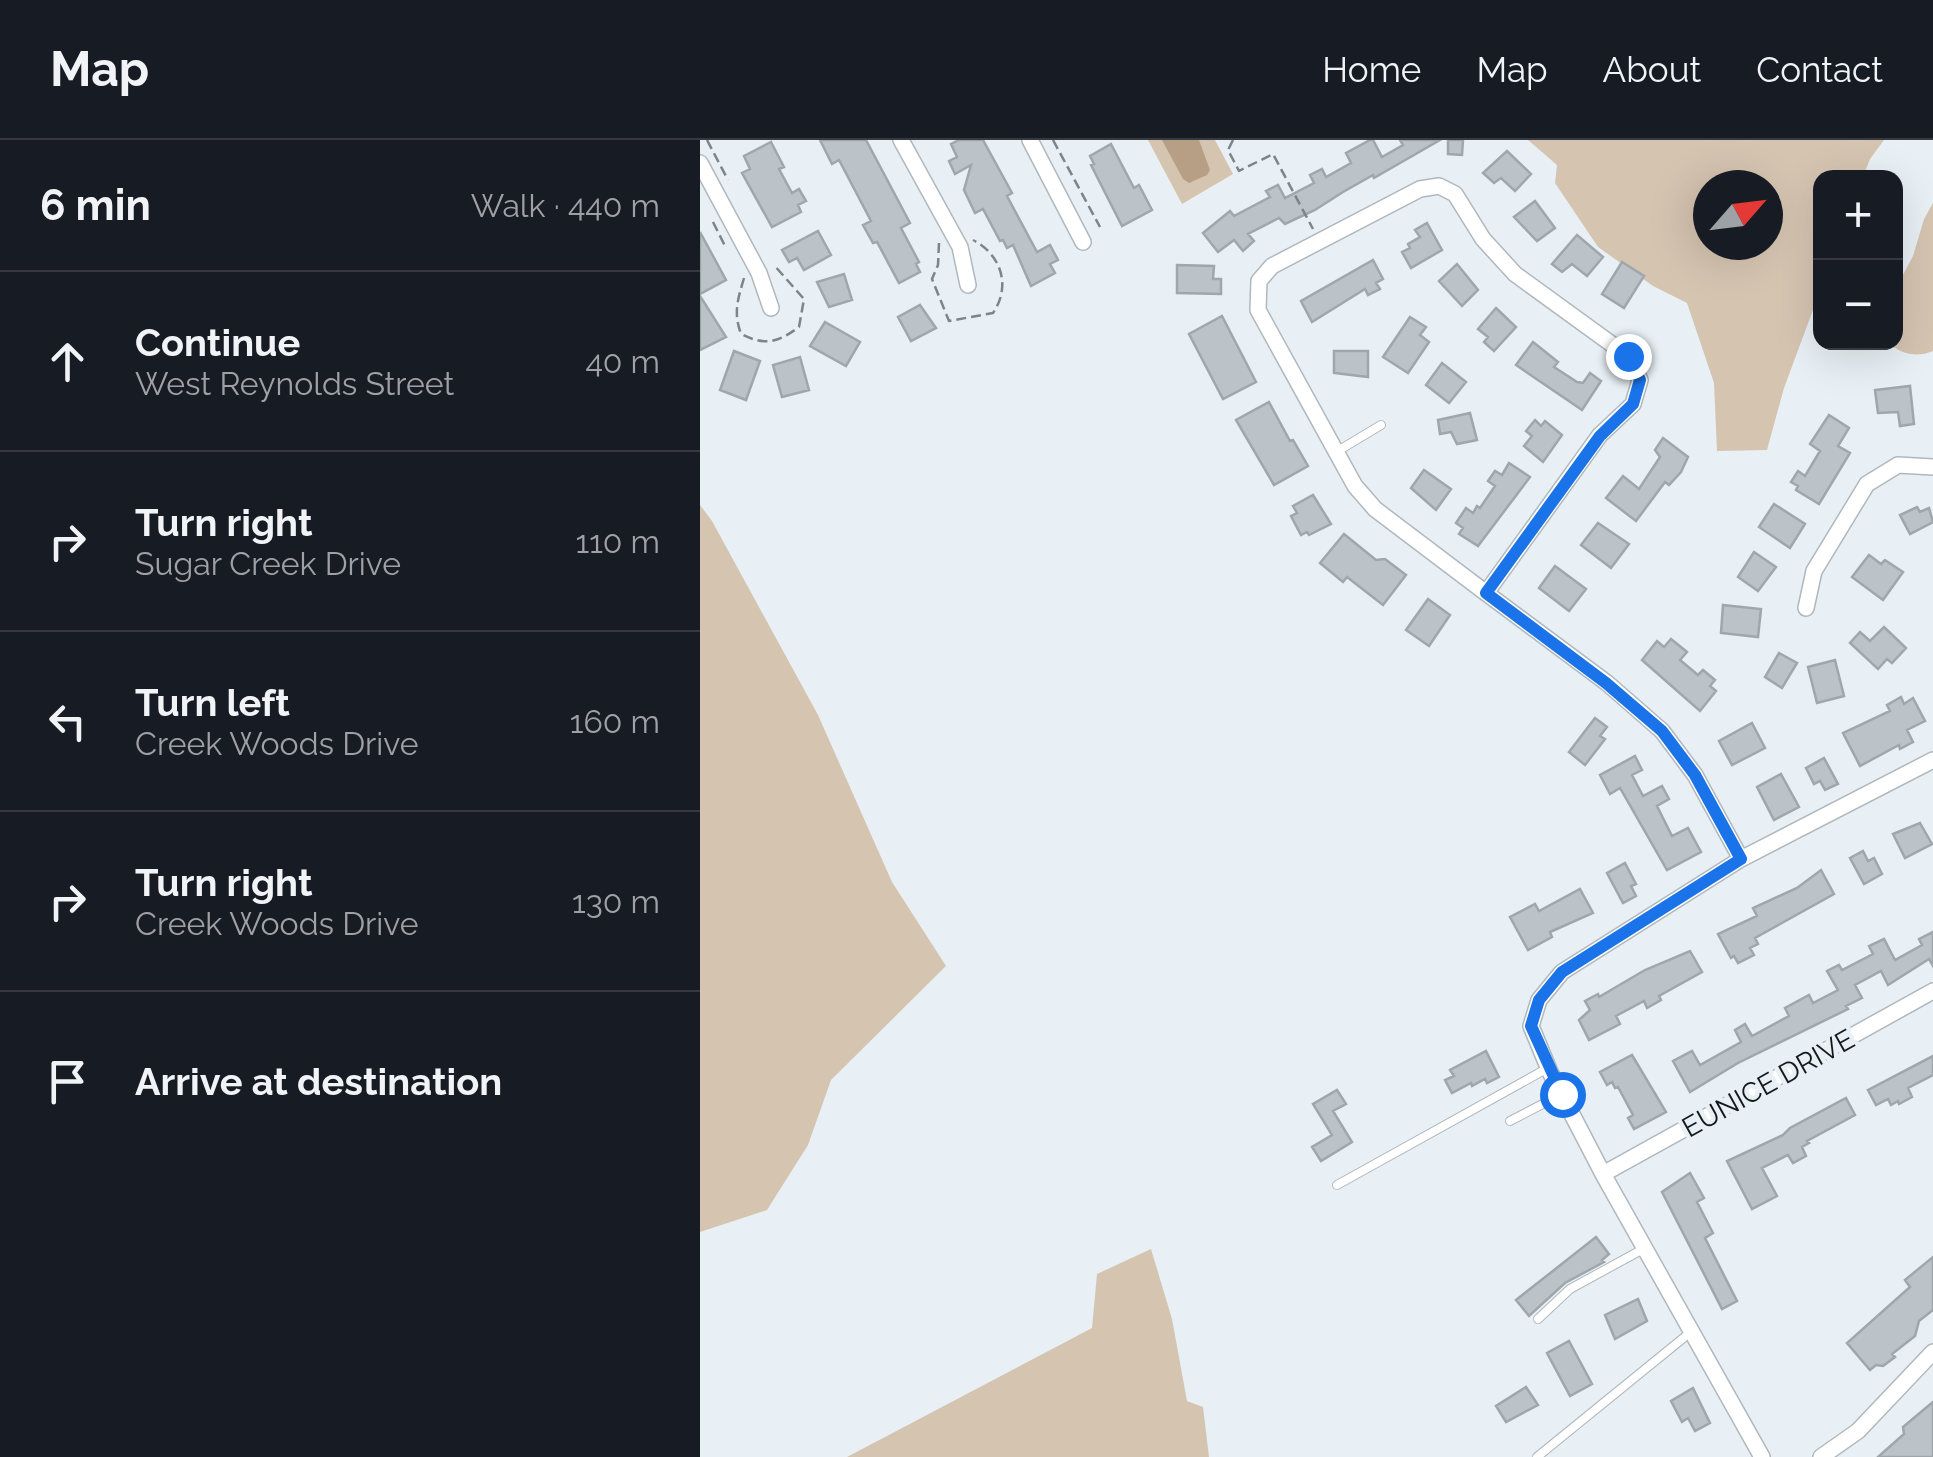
<!DOCTYPE html>
<meta charset="utf-8">
<style>
body{margin:0;font-family:Raleway,sans-serif;background:#20242c;color:#f1f3f6}
.controls{position:absolute;right:30px;top:30px;display:grid;overflow:hidden;border-radius:20px;box-shadow:0 10px 40px #0002}
.controls button{width:90px;height:90px;display:grid;place-items:center;padding:0;border:0;border-bottom:2px solid #363941;background:#171b24;color:#f1f3f6;font:50px sans-serif}
.compass{position:absolute;left:993px;top:30px;width:90px;height:90px;border-radius:50%;background:#171b24;box-shadow:0 10px 40px #0002;rotate:62deg}
.stop{position:absolute;width:30px;height:30px;margin:-22px;border:8px solid #1a73e8;border-radius:50%;background:#fff}
.stop.end{background:#1a73e8;border-color:#fff;box-shadow:0 2px 10px #0008}
.list{margin:0;padding:0;list-style:none}
h2{display:flex;justify-content:space-between;align-items:center;height:130px;margin:0;padding:0 40px;font-size:42px}
h2 small{font-size:32px;font-weight:400;color:#9ea1a6}
.list li{display:grid;grid-template-columns:65px 1fr auto;gap:30px;align-items:center;box-sizing:border-box;height:180px;padding:0 40px;border-top:2px solid #363941}
.list b{display:block;font-size:38px;white-space:nowrap}
.list p{margin:0;font-size:32px;white-space:nowrap;color:#9ea1a6}
.list em{font-size:32px;font-style:normal;color:#9ea1a6}
.icon{flex:none;width:55px;height:55px;fill:none;stroke:currentColor;stroke-width:2;stroke-linecap:round;stroke-linejoin:round}
.map{position:relative;flex:none;width:1233px;height:1317px;overflow:hidden}
header{display:flex;align-items:center;gap:60px;box-sizing:border-box;height:140px;padding:0 50px;background:#171b24;border-bottom:2px solid #363941}
header strong{font-size:48px}
nav{display:flex;gap:55px;margin-inline-start:auto;font-size:35px}
main{display:flex}
aside{flex:1;background:#171b24}
.map>svg:first-child{display:block}
.green{fill:#d5c4b0;fill-rule:evenodd}
.water{fill:#b69f85}
.building{fill:#bbc3c8;stroke:#9fa7ac;stroke-width:2.5}
.lines{fill:none;stroke-linecap:round;stroke-linejoin:round}
.lane-casing{stroke:#b0b8bd;stroke-width:10}
.street-casing{stroke:#b0b8bd;stroke-width:18}
.path{stroke:#7e8487;stroke-width:2.5;stroke-dasharray:10 5;stroke-linecap:butt}
.lane{stroke:#fff;stroke-width:8}
.street{stroke:#fff;stroke-width:15}
.route{stroke:#1a73e8;stroke-width:12}
.labels{text-anchor:middle;stroke-width:9;stroke-linejoin:round;paint-order:stroke}
.street-label{font-size:28px;fill:#15181a;stroke:#e8f0f5}
</style>
<header>
<strong>Map</strong>
<nav><a>Home</a><a>Map</a><a>About</a><a>Contact</a></nav>
</header>
<main>
<aside>
<h2>6 min<small>Walk · 440 m</small></h2>
<ul class="list">
<li><svg class="icon" aria-label="ahead" viewBox="0 0 24 24"><path d="M12 20V5M6 11l6-6 6 6"/></svg><div><b>Continue</b><p>West Reynolds Street</p></div><em>40 m</em></li>
<li><svg class="icon" aria-label="right" viewBox="0 0 24 24"><path d="M7 20v-9h11M14 6l5 5-5 5"/></svg><div><b>Turn right</b><p>Sugar Creek Drive</p></div><em>110 m</em></li>
<li><svg class="icon" aria-label="left" viewBox="0 0 24 24"><path d="M17 20v-9H6M10 6l-5 5 5 5"/></svg><div><b>Turn left</b><p>Creek Woods Drive</p></div><em>160 m</em></li>
<li><svg class="icon" aria-label="right" viewBox="0 0 24 24"><path d="M7 20v-9h11M14 6l5 5-5 5"/></svg><div><b>Turn right</b><p>Creek Woods Drive</p></div><em>130 m</em></li>
<li><svg class="icon" aria-label="arrive" viewBox="0 0 24 24"><path d="M6 21V4h12l-3 4 3 4H6"/></svg><div><b>Arrive at destination</b></div></li>
</ul>
</aside>
<div class="map">
<svg width="1233" height="1317" viewBox="0 0 1233 1317">
<rect width="100%" height="100%" fill="#e8f0f5"/>
<!-- green -->
<path class="green" d="M 448,0 L 515,0 L 533,34 L 482,64 Z
M 828,0 L 1184,0 L 1170,19 L 1163,37 L 1120,38 L 1120,151 L 1084,248 L 1067,310 L 1017,311 L 1014,243 L 987,163 L 953,146 L 898,107 L 855,43 L 857,25 ZM 1008,45 L 1068,45 L 1068,105 L 1008,105 Z
M 1233,63 L 1233,211 C 1217,218 1201,214 1188,203 L 1196,202 L 1196,148 L 1213,116 L 1224,79 Z
M 0,365 L 12,381 L 118,575 L 192,742 L 246,826 L 131,940 L 108,1005 L 67,1070 L 0,1092 Z
M 451,1109 L 472,1179 L 487,1261 L 503,1267 L 509,1317 L 147,1317 L 392,1188 L 397,1134 Z"/>
<!-- water -->
<path class="water" d="M 462,0 L 499,0 L 510,30 L 507,35 L 489,43 L 483,39 Z"/>
<!-- building -->
<path class="building" d="M 120,0 L 166,0 L 210,83 L 201,88 L 219,122 L 216,124 L 220,132 L 199,143 L 177,102 L 173,103 L 163,85 L 171,81 L 139,20 L 132,24 Z
M 259,0 L 283,0 L 312,53 L 307,56 L 337,112 L 350,105 L 358,120 L 350,124 L 355,133 L 331,146 L 313,105 L 307,108 L 303,100 L 300,101 L 283,69 L 275,73 L 264,50 L 271,25 L 255,34 L 249,21 L 257,17 L 251,4 Z
M 670,0 L 673,0 L 682,17 L 703,5 L 700,0 L 740,0 L 674,38 L 673,35 L 643,52 L 615,70 L 585,84 L 579,78 L 548,94 L 554,101 L 543,111 L 534,100 L 518,112 L 503,93 L 530,71 L 534,76 L 570,57 L 566,51 L 578,45 L 585,58 L 614,43 L 610,35 L 622,29 L 626,37 L 651,23 L 646,13 Z
M 748,0 L 763,0 L 762,15 L 748,14 Z
M 71,2 L 84,27 L 79,29 L 92,53 L 99,49 L 106,61 L 98,65 L 101,72 L 72,87 L 42,33 L 50,29 L 44,16 Z
M 411,4 L 434,48 L 439,45 L 452,70 L 422,86 L 391,25 L 394,24 L 390,16 Z
M 807,11 L 831,34 L 815,51 L 801,38 L 794,43 L 783,33 Z
M 835,61 L 855,88 L 837,101 L 814,77 Z
M 727,83 L 742,110 L 711,128 L 702,112 L 710,108 L 708,104 L 720,97 L 715,90 Z
M 118,91 L 131,115 L 104,130 L 97,118 L 89,122 L 82,110 Z
M 0,92 L 26,140 L 0,154 Z
M 877,95 L 903,117 L 887,136 L 872,124 L 862,132 L 852,124 Z
M 673,120 L 683,139 L 676,143 L 680,149 L 668,155 L 665,149 L 612,182 L 601,161 Z
M 922,122 L 944,136 L 924,168 L 902,154 Z
M 757,124 L 778,150 L 762,166 L 739,141 Z
M 477,125 L 514,126 L 513,139 L 521,139 L 521,154 L 477,153 Z
M 144,134 L 152,160 L 129,167 L 117,142 Z
M 0,156 L 26,197 L 0,210 Z
M 220,165 L 236,188 L 211,201 L 198,177 Z
M 796,168 L 816,187 L 794,211 L 784,202 L 788,197 L 778,189 Z
M 522,176 L 556,242 L 523,259 L 489,194 Z
M 710,177 L 726,187 L 720,195 L 729,202 L 708,233 L 683,217 Z
M 125,182 L 160,202 L 146,226 L 110,206 Z
M 833,202 L 858,222 L 854,227 L 877,242 L 883,243 L 890,233 L 901,241 L 882,270 L 816,225 Z
M 34,211 L 60,221 L 46,260 L 20,250 Z
M 634,211 L 668,211 L 668,237 L 634,233 Z
M 100,217 L 109,250 L 82,257 L 73,225 Z
M 742,223 L 766,242 L 749,263 L 726,245 Z
M 1210,246 L 1214,284 L 1200,286 L 1198,272 L 1178,273 L 1175,250 Z
M 569,262 L 590,301 L 593,300 L 608,326 L 574,345 L 536,280 Z
M 770,273 L 777,300 L 757,304 L 751,292 L 740,294 L 738,280 Z
M 1129,275 L 1149,288 L 1138,306 L 1150,313 L 1119,364 L 1096,350 L 1098,346 L 1091,342 L 1098,331 L 1105,336 L 1120,311 L 1110,304 Z
M 835,280 L 841,286 L 845,281 L 862,295 L 843,322 L 824,306 L 832,296 L 826,291 Z
M 963,298 L 988,317 L 981,332 L 969,345 L 965,342 L 936,381 L 906,358 L 923,336 L 939,349 L 960,317 L 955,310 Z
M 809,323 L 830,337 L 778,406 L 759,394 L 763,388 L 756,383 L 766,368 L 773,373 L 777,366 L 780,368 L 795,346 L 788,341 L 795,331 L 802,335 Z
M 724,330 L 751,349 L 736,370 L 711,348 Z
M 613,355 L 631,384 L 609,395 L 607,392 L 601,395 L 591,376 L 597,373 L 593,366 Z
M 1074,364 L 1105,384 L 1090,408 L 1059,387 Z
M 1217,367 L 1220,372 L 1229,368 L 1233,382 L 1210,394 L 1200,375 Z
M 898,383 L 929,404 L 911,428 L 881,405 Z
M 644,394 L 676,420 L 685,419 L 706,435 L 683,465 L 647,437 L 643,442 L 620,423 Z
M 1054,412 L 1076,427 L 1058,451 L 1038,437 Z
M 1169,415 L 1181,424 L 1185,420 L 1203,432 L 1183,460 L 1152,437 Z
M 855,426 L 886,449 L 869,471 L 839,448 Z
M 728,459 L 750,475 L 729,506 L 706,490 Z
M 1023,465 L 1061,469 L 1058,497 L 1021,493 Z
M 1184,487 L 1206,508 L 1192,523 L 1187,519 L 1178,529 L 1150,503 L 1160,492 L 1170,501 Z
M 971,499 L 987,512 L 980,520 L 998,535 L 1003,530 L 1015,540 L 1010,546 L 1016,551 L 1000,571 L 942,520 L 957,501 L 964,507 Z
M 1079,513 L 1097,523 L 1082,548 L 1065,537 Z
M 1135,520 L 1144,556 L 1117,563 L 1108,527 Z
M 1201,557 L 1204,564 L 1213,558 L 1225,581 L 1207,590 L 1213,602 L 1200,609 L 1199,605 L 1160,626 L 1143,593 L 1190,571 L 1187,565 Z
M 895,578 L 907,587 L 900,596 L 905,599 L 885,625 L 869,612 Z
M 1052,583 L 1065,608 L 1032,625 L 1019,601 Z
M 935,616 L 942,630 L 932,635 L 943,656 L 962,646 L 969,659 L 957,666 L 972,696 L 988,688 L 1001,712 L 967,730 L 920,648 L 910,654 L 900,635 Z
M 1124,618 L 1138,644 L 1125,650 L 1120,641 L 1114,644 L 1106,628 Z
M 1081,634 L 1099,667 L 1074,680 L 1057,647 Z
M 1220,683 L 1232,704 L 1205,718 L 1193,694 Z
M 1163,711 L 1168,721 L 1174,718 L 1182,734 L 1164,744 L 1150,718 Z
M 925,723 L 936,744 L 931,746 L 936,756 L 923,763 L 907,733 Z
M 1121,730 L 1134,754 L 1055,798 L 1058,804 L 1050,808 L 1054,815 L 1038,823 L 1034,816 L 1031,818 L 1018,794 L 1057,776 L 1053,768 L 1097,748 Z
M 880,749 L 893,773 L 850,792 L 852,797 L 828,810 L 810,777 L 835,764 L 839,771 Z
M 1233,792 L 1233,826 L 1229,819 L 1188,845 L 1181,831 L 1155,845 L 1162,858 L 1146,866 L 1148,869 L 1038,923 L 990,952 L 973,921 L 992,911 L 1000,925 L 1041,902 L 1035,890 L 1045,884 L 1052,896 L 1089,876 L 1085,868 L 1109,855 L 1113,863 L 1138,850 L 1127,831 L 1139,825 L 1142,830 L 1173,814 L 1169,806 L 1184,799 L 1195,820 L 1222,805 L 1219,799 Z
M 990,811 L 1002,832 L 959,856 L 961,860 L 947,868 L 944,861 L 916,876 L 920,884 L 889,900 L 879,880 L 890,870 L 885,861 L 898,854 L 899,857 L 945,830 Z
M 786,911 L 799,937 L 787,943 L 785,939 L 772,946 L 771,943 L 752,953 L 745,940 L 754,936 L 750,930 Z
M 932,915 L 966,972 L 934,989 L 928,978 L 933,975 L 918,947 L 915,948 L 912,942 L 907,945 L 900,932 Z
M 1233,916 L 1233,935 L 1208,948 L 1212,957 L 1199,964 L 1198,961 L 1191,965 L 1188,959 L 1176,965 L 1168,950 Z
M 637,950 L 646,964 L 633,971 L 652,1002 L 621,1021 L 612,1007 L 632,995 L 613,964 Z
M 1146,958 L 1155,975 L 1107,1001 L 1109,1003 L 1102,1007 L 1106,1016 L 1093,1023 L 1088,1015 L 1062,1028 L 1077,1056 L 1052,1069 L 1027,1021 L 1083,995 L 1090,988 Z
M 990,1033 L 1004,1058 L 997,1062 L 1013,1093 L 1005,1098 L 1037,1161 L 1022,1169 L 962,1052 Z
M 896,1097 L 909,1114 L 902,1120 L 904,1122 L 865,1143 L 829,1176 L 816,1160 Z
M 1233,1117 L 1233,1170 L 1219,1181 L 1215,1196 L 1192,1214 L 1195,1217 L 1183,1226 L 1176,1225 L 1170,1230 L 1147,1203 L 1210,1147 L 1205,1140 Z
M 938,1159 L 947,1181 L 915,1199 L 905,1175 Z
M 869,1201 L 892,1244 L 870,1256 L 847,1213 Z
M 826,1247 L 838,1265 L 806,1282 L 796,1266 Z
M 993,1248 L 1010,1283 L 995,1291 L 988,1278 L 982,1282 L 971,1261 Z
M 1233,1262 L 1233,1317 L 1178,1317 L 1204,1294 L 1203,1287 Z"/>
<g class="lines">
<!-- lane casing -->
<g class="lane-casing">
<path id="lane" d="M 636,312 L 681,285
M 810,981 L 862,954
M 637,1045 L 848,928
M 838,1179 L 870,1149 L 945,1108
M 837,1317 L 992,1191"/>
</g>
<!-- street casing -->
<g class="street-casing">
<path id="street" d="M 201,0 L 260,107 L 268,145
M 330,0 L 383,102
M 0,23 L 59,133 L 71,168
M 739,46 L 755,54 L 783,99 L 815,134 L 928,216 L 940,240 L 933,264 L 900,295 L 786,453 L 675,369 L 655,346 L 558,170 L 559,141 L 572,126 L 720,49 Z
M 786,453 L 907,543 L 962,591 L 995,635 L 1041,719
M 1106,468 L 1114,431 L 1167,344 L 1198,325 L 1233,327
M 903,1034 L 1233,851
M 1062,1317 L 903,1034 L 850,932 L 831,886 L 839,860 L 862,832 L 1041,719 L 1233,620
M 1121,1317 L 1158,1291 L 1233,1212"/>
</g>
<!-- path -->
<path class="path" d="M 7,0 L 28,40
M 353,0 L 400,87
M 533,0 L 528,10 L 539,31 L 573,14 L 613,89
M 13,82 L 25,106
M 239,103 L 238,125 L 232,139 L 249,181 L 293,173 C 311,147 302,115 273,100
M 44,138 C 38,159 33,172 41,194 C 65,206 77,203 99,187 L 104,159 L 74,125"/>
<!-- lane -->
<use href="#lane" class="lane"/>
<!-- street -->
<use href="#street" class="street"/>
</g>
<g class="lines">
<!-- route -->
<path class="route" d="M 862,954 L 831,886 L 839,860 L 862,832 L 1041,719 L 995,635 L 962,591 L 906,543 L 786,453 L 900,296 L 933,264 L 940,240 L 928,216"/>
</g>
<g class="labels">
<!-- street labels -->
<g class="street-label">
<text transform="translate(1068 943) rotate(-29)" y="10">EUNICE DRIVE</text>
</g>
</g>
</svg>
<div class="controls">
<button>+</button>
<button>−</button>
</div>
<svg class="compass" viewBox="-18 -18 36 36"><path d="M0-13l5 13h-10z" fill="#e53935"/><path d="M0 13l5-13h-10z" fill="#9ea1a6"/></svg>
<div class="stop" style="left:862px;top:954px"></div>
<div class="stop end" style="left:928px;top:216px"></div>
</div>
</main>
